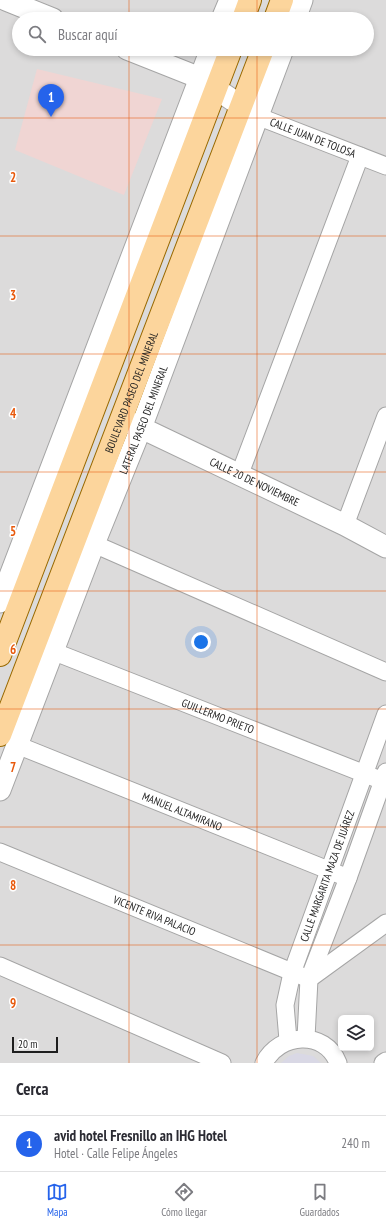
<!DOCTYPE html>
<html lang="es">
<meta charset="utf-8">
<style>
body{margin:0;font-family:"PT Sans Narrow",sans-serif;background:#f2f2f3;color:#2b2b33}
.controls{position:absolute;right:12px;bottom:12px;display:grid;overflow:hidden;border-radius:6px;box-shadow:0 2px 6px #0003}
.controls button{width:36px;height:36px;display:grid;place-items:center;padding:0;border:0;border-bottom:1px solid #e1e1e2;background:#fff;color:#2b2b33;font:20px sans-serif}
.scale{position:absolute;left:12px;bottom:10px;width:46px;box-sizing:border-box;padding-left:4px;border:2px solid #1e1e1e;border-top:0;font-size:11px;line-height:14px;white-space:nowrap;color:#1e1e1e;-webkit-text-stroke:3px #fff;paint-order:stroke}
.you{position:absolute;left:201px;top:642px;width:14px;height:14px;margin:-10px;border:3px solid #fff;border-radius:50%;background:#1a73e8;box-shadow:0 0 0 6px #1a73e833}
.badge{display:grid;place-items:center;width:26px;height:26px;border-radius:50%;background:#2563eb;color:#fff;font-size:13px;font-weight:700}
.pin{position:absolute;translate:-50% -33px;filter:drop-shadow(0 1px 2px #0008)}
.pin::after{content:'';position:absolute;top:21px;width:14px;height:12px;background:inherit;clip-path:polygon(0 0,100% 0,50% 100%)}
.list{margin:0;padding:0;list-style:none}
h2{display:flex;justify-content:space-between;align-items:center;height:52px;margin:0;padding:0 16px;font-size:17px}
h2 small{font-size:13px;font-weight:400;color:#7c7c81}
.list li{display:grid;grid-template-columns:26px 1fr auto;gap:12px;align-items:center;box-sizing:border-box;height:56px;padding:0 16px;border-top:1px solid #e1e1e2}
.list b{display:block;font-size:15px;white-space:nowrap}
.list p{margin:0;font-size:13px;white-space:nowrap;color:#7c7c81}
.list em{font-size:13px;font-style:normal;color:#7c7c81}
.icon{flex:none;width:22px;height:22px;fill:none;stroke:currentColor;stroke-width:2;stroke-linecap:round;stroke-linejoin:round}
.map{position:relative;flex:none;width:386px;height:1063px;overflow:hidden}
.search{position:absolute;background:#fff;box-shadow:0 2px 6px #0003;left:12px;right:12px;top:12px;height:44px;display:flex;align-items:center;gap:10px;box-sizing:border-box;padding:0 14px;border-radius:22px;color:#7c7c81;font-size:15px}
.sheet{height:108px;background:#fff}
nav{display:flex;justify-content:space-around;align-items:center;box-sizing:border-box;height:56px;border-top:1px solid #e1e1e2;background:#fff;font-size:11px;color:#7c7c81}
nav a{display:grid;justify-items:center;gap:2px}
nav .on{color:#2563eb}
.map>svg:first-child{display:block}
.residential{fill:#dcdbdb;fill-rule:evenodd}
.commercial{fill:#f0d5d3}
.plaza{fill:#d9d8e5}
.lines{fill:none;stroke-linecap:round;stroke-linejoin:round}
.minor-casing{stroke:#a5a5a5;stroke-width:19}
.tertiary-casing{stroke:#a5a5a5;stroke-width:23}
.primary-casing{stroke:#986900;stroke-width:24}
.minor{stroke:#fff;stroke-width:17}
.tertiary{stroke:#fff;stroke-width:21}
.primary{stroke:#fcd59c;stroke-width:22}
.grid{fill:none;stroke:#e8590c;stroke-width:1;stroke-opacity:0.55}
.labels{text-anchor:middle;stroke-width:3;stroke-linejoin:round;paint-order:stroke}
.street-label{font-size:11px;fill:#1e1e1e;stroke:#fff}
.grid-label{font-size:13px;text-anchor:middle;font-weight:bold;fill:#e8590c;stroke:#fff;stroke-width:3;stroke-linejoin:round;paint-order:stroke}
</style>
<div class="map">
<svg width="386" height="1063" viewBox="0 0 386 1063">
<rect width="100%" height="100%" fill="#efece4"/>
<!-- residential -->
<path class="residential" d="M 0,0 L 386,0 L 386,1063 L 0,1063 ZM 19,19 L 367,19 L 367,49 L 19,49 ZM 341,1018 L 371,1018 L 371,1048 L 341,1048 Z"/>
<!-- commercial -->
<path class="commercial" d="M 37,69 L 162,99 L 124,195 L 15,150 Z"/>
<!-- plaza -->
<path class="plaza" d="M 297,1053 L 313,1056 L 321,1063 L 281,1063 L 289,1056 Z"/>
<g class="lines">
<!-- minor casing -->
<g class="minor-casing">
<g id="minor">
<path id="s1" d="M 257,116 L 386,166"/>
<path d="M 239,476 L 360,156"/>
<path d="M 345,525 L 386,416"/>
<path d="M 94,544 L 386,672"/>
<path id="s2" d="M 42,647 L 383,781"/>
<path id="s3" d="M 17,745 L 348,878"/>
<path id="s4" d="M 0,852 L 309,979"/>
<path d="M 0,966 L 222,1063"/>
<path d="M 309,979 L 386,923"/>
<path d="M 306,1038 L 309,979 L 348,878 L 386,772"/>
<path id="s5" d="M 288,1040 L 285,1005 L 292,973 L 386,714"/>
<path d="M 264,1063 C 279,1033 325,1029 338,1063"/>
<path d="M 383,1063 L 386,1061"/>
</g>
</g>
<!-- tertiary casing -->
<g class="tertiary-casing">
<g id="tertiary">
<path d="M 6,0 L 53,19"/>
<path d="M 222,19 L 230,0"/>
<path d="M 295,19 L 302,0"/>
<path d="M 127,49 L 200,78 L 256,116"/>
<path id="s6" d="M 129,422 L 345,525 L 386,547"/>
<path d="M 0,602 L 211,49"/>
<path id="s7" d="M 0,790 L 94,544 L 141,428 L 283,49"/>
</g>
</g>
<!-- primary casing -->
<g class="primary-casing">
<g id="primary">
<path d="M 243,19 L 250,0"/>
<path d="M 275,19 L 282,0"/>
<path d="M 0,655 L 231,49"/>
<path id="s8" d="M 0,735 L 263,49"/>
</g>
</g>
<!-- minor -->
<use href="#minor" class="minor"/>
<!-- tertiary -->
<use href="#tertiary" class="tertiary"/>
<!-- primary -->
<use href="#primary" class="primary"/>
</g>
<!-- grid -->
<path class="grid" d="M 129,0 L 129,19M 257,0 L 257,19M 129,49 L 129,1063M 257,49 L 257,1063M 0,118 L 386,118M 0,236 L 386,236M 0,354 L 386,354M 0,472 L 386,472M 0,591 L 386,591M 0,709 L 386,709M 0,827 L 386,827M 0,945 L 386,945"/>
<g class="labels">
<!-- street labels -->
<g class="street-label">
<text dy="4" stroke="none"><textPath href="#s1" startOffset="60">CALLE JUAN DE TOLOSA</textPath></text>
<text dy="4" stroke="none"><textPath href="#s8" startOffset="367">BOULEVARD PASEO DEL MINERAL</textPath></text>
<text dy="4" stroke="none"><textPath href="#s7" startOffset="397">LATERAL PASEO DEL MINERAL</textPath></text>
<text dy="4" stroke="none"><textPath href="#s6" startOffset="139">CALLE 20 DE NOVIEMBRE</textPath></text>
<text dy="4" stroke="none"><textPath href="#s2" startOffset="189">GUILLERMO PRIETO</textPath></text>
<text dy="4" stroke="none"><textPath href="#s3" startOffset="178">MANUEL ALTAMIRANO</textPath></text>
<text dy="4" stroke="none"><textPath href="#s5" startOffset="171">CALLE MARGARITA MAZA DE JUÁREZ</textPath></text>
<text dy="4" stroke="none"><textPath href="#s4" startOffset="167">VICENTE RIVA PALACIO</textPath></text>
</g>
</g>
<g class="grid-label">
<text x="13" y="182">2</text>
<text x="13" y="300">3</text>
<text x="13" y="418">4</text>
<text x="13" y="536">5</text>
<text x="13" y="654">6</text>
<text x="13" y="772">7</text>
<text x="13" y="890">8</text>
<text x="13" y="1008">9</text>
</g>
</svg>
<div class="controls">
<button><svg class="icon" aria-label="layers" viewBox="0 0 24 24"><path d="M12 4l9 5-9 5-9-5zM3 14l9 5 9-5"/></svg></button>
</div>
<div class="scale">20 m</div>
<div class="you"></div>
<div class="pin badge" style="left:51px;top:117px">1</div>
<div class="search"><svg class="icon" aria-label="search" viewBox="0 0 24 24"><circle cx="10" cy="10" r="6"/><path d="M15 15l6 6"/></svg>Buscar aquí</div>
</div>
<section class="sheet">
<h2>Cerca<small></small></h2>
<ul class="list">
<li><span class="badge">1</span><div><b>avid hotel Fresnillo an IHG Hotel</b><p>Hotel · Calle Felipe Ángeles</p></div><em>240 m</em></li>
</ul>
</section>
<nav>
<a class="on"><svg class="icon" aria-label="map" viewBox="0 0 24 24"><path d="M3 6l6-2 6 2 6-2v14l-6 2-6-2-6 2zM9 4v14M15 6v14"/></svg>Mapa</a>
<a><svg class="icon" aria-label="directions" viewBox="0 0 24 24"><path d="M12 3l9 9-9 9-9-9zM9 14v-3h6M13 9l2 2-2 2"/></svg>Cómo llegar</a>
<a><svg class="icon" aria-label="saved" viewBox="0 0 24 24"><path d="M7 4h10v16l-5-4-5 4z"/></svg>Guardados</a>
</nav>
